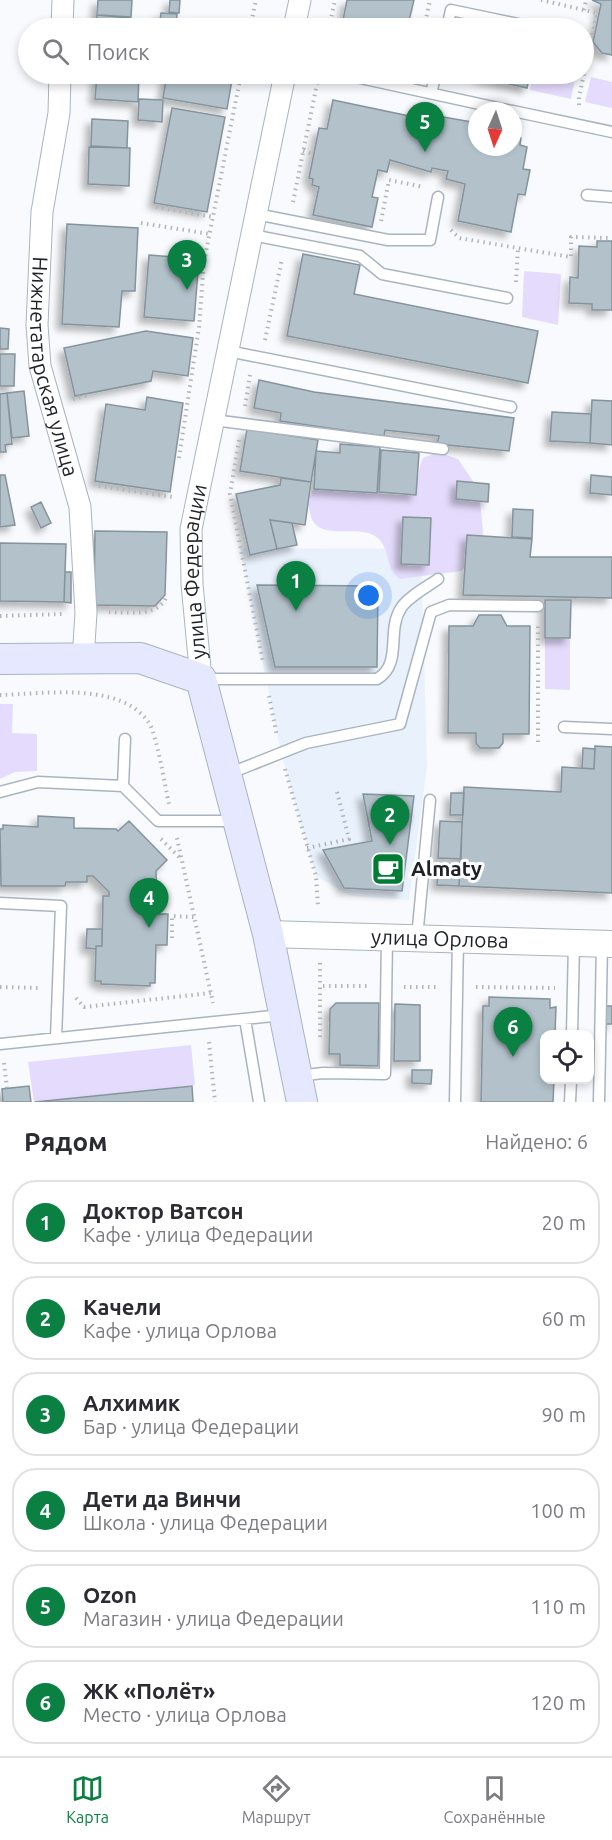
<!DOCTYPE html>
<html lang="ru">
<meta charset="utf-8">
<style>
body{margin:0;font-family:Ubuntu,sans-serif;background:#f2f2f3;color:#2b2b33}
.controls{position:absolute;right:18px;bottom:18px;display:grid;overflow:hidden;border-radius:12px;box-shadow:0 3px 9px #0003}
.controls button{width:54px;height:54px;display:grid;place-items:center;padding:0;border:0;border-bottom:2px solid #e1e1e2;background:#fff;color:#2b2b33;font:30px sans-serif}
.compass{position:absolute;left:468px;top:102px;width:54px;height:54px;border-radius:50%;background:#fff;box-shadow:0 3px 9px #0003;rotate:183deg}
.you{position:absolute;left:369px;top:596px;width:21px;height:21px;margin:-15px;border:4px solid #fff;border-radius:50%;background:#1a73e8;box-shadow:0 0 0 9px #1a73e833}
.badge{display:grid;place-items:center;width:39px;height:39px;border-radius:50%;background:#0b8043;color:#fff;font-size:20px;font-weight:700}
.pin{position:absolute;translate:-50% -50px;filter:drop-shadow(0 2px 3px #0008)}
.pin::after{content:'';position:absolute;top:32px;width:21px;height:18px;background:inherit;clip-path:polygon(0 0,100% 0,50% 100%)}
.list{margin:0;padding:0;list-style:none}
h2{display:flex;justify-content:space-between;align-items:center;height:78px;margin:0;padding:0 24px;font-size:26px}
h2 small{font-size:20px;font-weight:400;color:#7c7c81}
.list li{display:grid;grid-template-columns:39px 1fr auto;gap:18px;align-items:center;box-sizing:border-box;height:84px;margin:0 12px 12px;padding:0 12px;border:2px solid #e1e1e2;border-radius:24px}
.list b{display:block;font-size:22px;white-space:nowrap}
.list p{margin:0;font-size:20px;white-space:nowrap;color:#7c7c81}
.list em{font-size:20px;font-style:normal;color:#7c7c81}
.icon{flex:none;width:33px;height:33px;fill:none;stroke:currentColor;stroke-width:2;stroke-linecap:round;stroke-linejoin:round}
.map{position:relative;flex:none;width:612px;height:1102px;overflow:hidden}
.search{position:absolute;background:#fff;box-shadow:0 3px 9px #0003;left:18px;right:18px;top:18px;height:66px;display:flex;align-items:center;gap:15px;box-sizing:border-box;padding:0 21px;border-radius:33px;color:#7c7c81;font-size:22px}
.sheet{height:654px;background:#fff}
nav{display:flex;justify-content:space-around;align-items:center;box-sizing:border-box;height:84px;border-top:2px solid #e1e1e2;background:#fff;font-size:16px;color:#7c7c81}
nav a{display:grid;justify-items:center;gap:3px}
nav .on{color:#0b8043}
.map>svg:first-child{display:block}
.built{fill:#e8f1fc}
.green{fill:#e5dcfd}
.building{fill:#b2c1ca;stroke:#85949c;stroke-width:1.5;filter:url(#shadow)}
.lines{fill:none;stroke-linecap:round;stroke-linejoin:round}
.service-casing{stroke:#aab4c0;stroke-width:13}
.minor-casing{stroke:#aab4c0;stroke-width:23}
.tertiary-casing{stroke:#aab4c0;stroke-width:28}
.secondary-casing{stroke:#aab4c0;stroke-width:32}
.path{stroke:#b2b5b8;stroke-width:4;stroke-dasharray:1.5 4.5;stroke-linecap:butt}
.service{stroke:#fff;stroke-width:10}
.minor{stroke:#fff;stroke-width:21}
.tertiary{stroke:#fff;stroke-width:26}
.secondary{stroke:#e5e8ff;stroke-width:30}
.labels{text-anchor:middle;stroke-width:6;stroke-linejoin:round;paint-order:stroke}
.street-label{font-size:21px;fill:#1e2126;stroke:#fff}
.poi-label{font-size:21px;font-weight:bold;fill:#1e2126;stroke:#fff;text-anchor:start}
</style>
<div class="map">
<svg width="612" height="1102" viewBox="0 0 612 1102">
<defs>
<filter id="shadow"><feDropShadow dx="-5.5" dy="5.5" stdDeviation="3" flood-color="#0004"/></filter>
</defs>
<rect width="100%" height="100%" fill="#f8fafd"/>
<!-- built -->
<path class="built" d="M 240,548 L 421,549 L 427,766 L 409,900 L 351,896 L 316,876 L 281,753 Z"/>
<!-- green -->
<path class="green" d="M 533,74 L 576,74 L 571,99 L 530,90 Z
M 591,77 L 612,82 L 612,108 L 585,102 Z
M 524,271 L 561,274 L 558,325 L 522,317 Z
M 438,452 L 458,459 L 479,490 L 483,532 L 481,549 L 461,571 L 400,579 C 384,568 391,546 375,536 C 355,524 316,543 310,513 C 308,505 309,496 313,490 L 324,489 L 398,495 C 423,493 415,475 423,458 Z
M 545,639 L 570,639 L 570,690 L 545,689 Z
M 0,704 L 13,704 L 12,733 L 37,734 L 37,771 L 15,772 L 0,779 Z
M 191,1045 L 195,1085 L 34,1102 L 28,1062 Z"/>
<!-- building -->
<path class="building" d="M 98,0 L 132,0 L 131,17 L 97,15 Z
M 170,0 L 180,0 L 179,13 L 169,12 Z
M 347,0 L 414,0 L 409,21 L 413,22 L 412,28 L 348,28 L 349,26 L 342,25 Z
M 592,0 L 612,0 L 612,55 L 602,53 L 593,42 L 601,4 Z
M 161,13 L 177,14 L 176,28 L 159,28 Z
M 97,15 L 130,18 L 129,28 L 96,28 Z
M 97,74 L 139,74 L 138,102 L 95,99 Z
M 167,74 L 233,74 L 227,109 L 163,98 Z
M 480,74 L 530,74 L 527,88 L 479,77 Z
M 139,99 L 163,100 L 162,122 L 138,120 Z
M 333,100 L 443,123 L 444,117 L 477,123 L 477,147 L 513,147 L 513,137 L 521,138 L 520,145 L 527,147 L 523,169 L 530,170 L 525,195 L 518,194 L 511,232 L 458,221 L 465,184 L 446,179 L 448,171 L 432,168 L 431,172 L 390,160 L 387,172 L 378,170 L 372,197 L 378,198 L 372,227 L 313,215 L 319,187 L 312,185 L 313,179 L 309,178 L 319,128 L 327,129 Z
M 172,108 L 225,117 L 207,212 L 154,203 Z
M 92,119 L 128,121 L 127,148 L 91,146 Z
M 89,147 L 130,148 L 129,186 L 88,184 Z
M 67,224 L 138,228 L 135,291 L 122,291 L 119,327 L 62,324 Z
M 597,241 L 612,241 L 612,310 L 592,310 L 592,304 L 569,303 L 570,277 L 578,278 L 579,246 L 597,247 Z
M 303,254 L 360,265 L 354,294 L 538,331 L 528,383 L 287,336 Z
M 149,255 L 199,259 L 194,321 L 144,317 Z
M 0,328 L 9,329 L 8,349 L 0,349 Z
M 146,331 L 193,338 L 188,376 L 153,371 L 151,381 L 75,396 L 64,348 Z
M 0,354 L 15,354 L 14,386 L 0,386 Z
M 259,380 L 314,392 L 514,418 L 509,451 L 437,444 L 439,436 L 385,430 L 384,436 L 280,421 L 281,413 L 254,408 Z
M 24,391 L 29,436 L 12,438 L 7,393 Z
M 7,393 L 12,444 L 5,445 L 6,452 L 0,452 L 0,394 Z
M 147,397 L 183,403 L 170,492 L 95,481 L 106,404 L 145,410 Z
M 592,400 L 612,401 L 612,445 L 590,443 Z
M 552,412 L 591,414 L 590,443 L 550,441 Z
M 247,429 L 318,440 L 311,482 L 240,471 Z
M 340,444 L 380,447 L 377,493 L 314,489 L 316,451 L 340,453 Z
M 381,450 L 419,453 L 416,495 L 379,492 Z
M 0,475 L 5,475 L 15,525 L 0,527 Z
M 591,475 L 612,477 L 612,495 L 590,493 Z
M 281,478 L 311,482 L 305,525 L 270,520 L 277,549 L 250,555 L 236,494 L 280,485 Z
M 457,481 L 489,484 L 488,502 L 456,499 Z
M 41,502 L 51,523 L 41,528 L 31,507 Z
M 513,509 L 533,510 L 532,538 L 512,537 Z
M 403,517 L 431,518 L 429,565 L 401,564 Z
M 270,520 L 292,523 L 297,545 L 277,549 Z
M 95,531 L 167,532 L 165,595 L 155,606 L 94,605 Z
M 467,535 L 532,539 L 530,557 L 612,557 L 612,598 L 463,595 Z
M 0,543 L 66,544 L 64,602 L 0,601 Z
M 65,572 L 71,572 L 71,603 L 64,602 Z
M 257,585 L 378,586 L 377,667 L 275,667 Z
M 545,600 L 571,600 L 570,638 L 545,638 Z
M 479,615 L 501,615 L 507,626 L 530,626 L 529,734 L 503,734 L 503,743 L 499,748 L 480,748 L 476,743 L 476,733 L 448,733 L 449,626 L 473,626 Z
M 595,746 L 612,747 L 612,893 L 459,886 L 464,787 L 561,792 L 562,767 L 594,769 Z
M 583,748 L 595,749 L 594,769 L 582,768 Z
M 451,793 L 464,793 L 463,815 L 450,815 Z
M 363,794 L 414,796 L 402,891 L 344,888 L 323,850 L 372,841 Z
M 38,816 L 74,818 L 74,828 L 116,829 L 118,831 L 129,821 L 167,860 L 156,871 L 157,914 L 168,914 L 167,945 L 156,945 L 155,983 L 150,983 L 150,986 L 101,984 L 101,981 L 95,981 L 96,946 L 102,946 L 103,896 L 109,896 L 109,892 L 93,876 L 87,876 L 87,882 L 66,882 L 65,886 L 1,886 L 0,829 L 3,829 L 3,825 L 38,827 Z
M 440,821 L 462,822 L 461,859 L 438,858 Z
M 438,863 L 460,864 L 459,886 L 437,885 Z
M 87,929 L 102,929 L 102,946 L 96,946 L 96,949 L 86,948 Z
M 489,997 L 550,999 L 550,1008 L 556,1007 L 555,1034 L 544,1034 L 544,1080 L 554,1080 L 553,1102 L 481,1102 L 483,1006 L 489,1006 Z
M 336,1003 L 379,1003 L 378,1066 L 340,1065 L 340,1054 L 329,1054 L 330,1009 Z
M 395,1004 L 420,1005 L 420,1061 L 394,1061 Z
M 606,1006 L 612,1006 L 612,1024 L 606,1024 Z
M 412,1070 L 432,1070 L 431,1084 L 412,1083 Z
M 29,1086 L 31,1102 L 3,1102 L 2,1089 Z
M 192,1086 L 193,1102 L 35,1102 Z"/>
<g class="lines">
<!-- service casing -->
<g class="service-casing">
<path id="service" d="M 447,28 L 451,10 L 537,28
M 342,74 L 512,111
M 431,93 L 436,74
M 513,111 L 612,132
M 587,195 L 612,197
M 256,214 L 388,240 L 430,240 L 438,197
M 252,235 L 360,256 L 382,274 L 507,298
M 228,351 L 511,407
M 213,420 L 443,449
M 204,679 L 377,679 C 403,664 386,631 401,608 C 408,597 427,587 438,579
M 564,727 L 612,729
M 228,774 L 306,743 L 400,724 L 431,612 L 449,605 L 538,606
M 123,786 L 125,739
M 0,792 L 38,782 L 123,786 L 158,821 L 236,821
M 0,903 L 61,906 L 56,1038
M 417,938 L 430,800
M 245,1019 L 259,1102
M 572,1034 L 574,943
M 0,1044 L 282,1015
M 297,1076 L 323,1073 L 385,1074 L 387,938
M 455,1102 L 458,940
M 570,1102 L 571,1080
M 599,1102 L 602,944"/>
</g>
<!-- minor casing -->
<g class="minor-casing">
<g id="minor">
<path d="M 62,28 L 63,0"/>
<path d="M 294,28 L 300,0"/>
<path id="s1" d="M 60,74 L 59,113 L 42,212 L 37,325 L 40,366 L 80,507 L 86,613 L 83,659"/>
<path id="s2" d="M 201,679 L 192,584 L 191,529 L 285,74"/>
</g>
</g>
<!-- tertiary casing -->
<g class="tertiary-casing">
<g id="tertiary">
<path id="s3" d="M 268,934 L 612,944"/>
</g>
</g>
<!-- secondary casing -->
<g class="secondary-casing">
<path id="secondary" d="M 0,659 L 140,658 L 201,679 L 268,934 L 302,1102"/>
</g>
<!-- path -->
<path class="path" d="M 541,0 L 597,13 L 579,97 L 579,106
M 584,10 L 586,0
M 250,28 L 256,0
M 329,28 L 335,0
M 424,28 L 430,0
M 303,151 L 313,154
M 293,202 L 319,74
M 156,207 L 213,217
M 381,221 L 389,180 L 424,187
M 141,223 L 210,234
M 451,230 L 459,238 L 571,257 L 571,237 L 612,238
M 516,282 L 518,249
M 265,340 L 282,259
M 73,399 L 89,395
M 245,406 L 250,375
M 239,440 L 230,494 L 263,662
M 179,458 L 199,327 L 204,262 L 241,74
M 99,486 L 173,497
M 109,612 C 127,612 162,618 167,594
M 0,616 L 62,614
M 0,695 C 44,694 121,681 149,723 C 157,735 165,787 169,804
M 269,696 L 277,736
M 538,742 L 538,625
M 285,769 L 316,876 L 318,906
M 177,838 L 213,1003
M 161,839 L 181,859
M 307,848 L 349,839 L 336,788
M 172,938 L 172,916 L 194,917
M 320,963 L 320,986
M 0,987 L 39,988
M 404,987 L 438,987
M 476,987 L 555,988
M 76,998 L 84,1007 L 211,993
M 320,1037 L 320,986 L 369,986
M 209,1042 L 215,1102
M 4,1063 L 7,1089"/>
<!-- service -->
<use href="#service" class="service"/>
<!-- minor -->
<use href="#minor" class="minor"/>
<!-- tertiary -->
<use href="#tertiary" class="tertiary"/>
<!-- secondary -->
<use href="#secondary" class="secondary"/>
</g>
<!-- icons -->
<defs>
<g id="cafe-square" transform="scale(1.725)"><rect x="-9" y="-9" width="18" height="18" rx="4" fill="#007c35" stroke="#fff"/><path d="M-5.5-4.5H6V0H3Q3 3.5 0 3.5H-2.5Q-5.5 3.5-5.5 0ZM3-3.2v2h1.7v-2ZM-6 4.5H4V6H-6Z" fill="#fff"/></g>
</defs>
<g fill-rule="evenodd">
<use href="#cafe-square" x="388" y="869"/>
</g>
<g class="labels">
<!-- street labels -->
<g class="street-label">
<text dy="7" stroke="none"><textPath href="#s1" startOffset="296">Нижнетатарская улица</textPath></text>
<text dy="7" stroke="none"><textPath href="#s2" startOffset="108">улица Федерации</textPath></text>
<text dy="7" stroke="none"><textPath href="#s3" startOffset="172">улица Орлова</textPath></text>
</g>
<!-- poi labels -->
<g class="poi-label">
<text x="411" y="876">Almaty</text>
</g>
</g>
</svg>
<div class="controls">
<button><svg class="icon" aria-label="locate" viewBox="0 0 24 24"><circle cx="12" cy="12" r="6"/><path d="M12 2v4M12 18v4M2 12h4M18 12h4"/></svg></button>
</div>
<svg class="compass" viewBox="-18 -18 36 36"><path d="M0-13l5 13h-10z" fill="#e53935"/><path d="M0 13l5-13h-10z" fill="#7c7c81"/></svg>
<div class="you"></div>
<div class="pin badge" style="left:296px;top:611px">1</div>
<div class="pin badge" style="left:390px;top:845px">2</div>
<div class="pin badge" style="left:187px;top:290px">3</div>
<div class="pin badge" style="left:149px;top:928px">4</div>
<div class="pin badge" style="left:425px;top:152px">5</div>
<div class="pin badge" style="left:513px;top:1057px">6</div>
<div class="search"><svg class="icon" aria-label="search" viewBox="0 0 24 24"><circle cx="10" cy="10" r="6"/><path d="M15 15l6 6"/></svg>Поиск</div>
</div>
<section class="sheet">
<h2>Рядом<small>Найдено: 6</small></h2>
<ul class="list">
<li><span class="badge">1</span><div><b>Доктор Ватсон</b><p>Кафе · улица Федерации</p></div><em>20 m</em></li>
<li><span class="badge">2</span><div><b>Качели</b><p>Кафе · улица Орлова</p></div><em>60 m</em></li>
<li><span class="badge">3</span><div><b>Алхимик</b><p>Бар · улица Федерации</p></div><em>90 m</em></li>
<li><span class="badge">4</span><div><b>Дети да Винчи</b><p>Школа · улица Федерации</p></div><em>100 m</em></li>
<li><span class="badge">5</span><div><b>Ozon</b><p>Магазин · улица Федерации</p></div><em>110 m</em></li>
<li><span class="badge">6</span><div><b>ЖК «Полёт»</b><p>Место · улица Орлова</p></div><em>120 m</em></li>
</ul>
</section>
<nav>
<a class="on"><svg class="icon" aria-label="map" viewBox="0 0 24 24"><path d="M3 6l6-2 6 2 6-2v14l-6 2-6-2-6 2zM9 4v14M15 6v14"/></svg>Карта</a>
<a><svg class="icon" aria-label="directions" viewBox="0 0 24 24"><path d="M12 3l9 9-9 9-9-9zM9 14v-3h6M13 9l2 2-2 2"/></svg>Маршрут</a>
<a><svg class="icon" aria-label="saved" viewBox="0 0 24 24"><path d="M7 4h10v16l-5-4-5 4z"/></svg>Сохранённые</a>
</nav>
